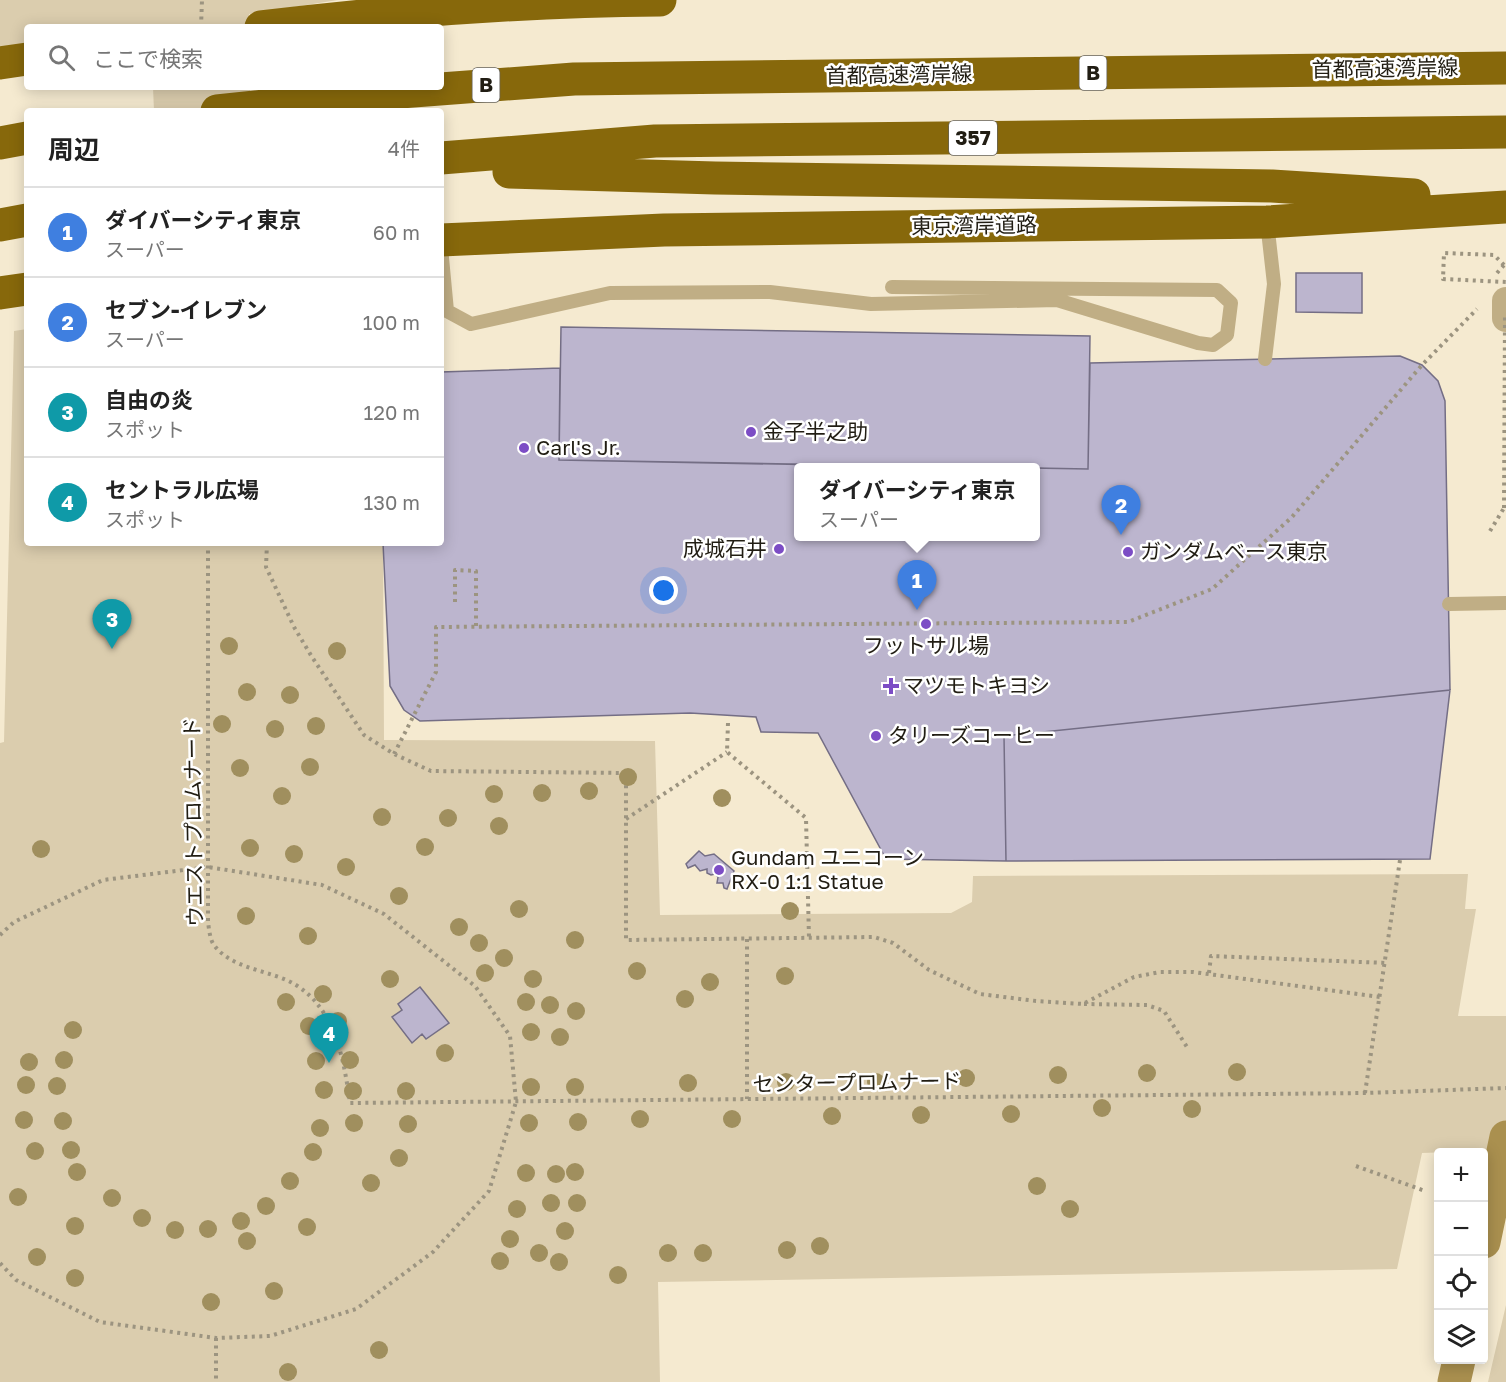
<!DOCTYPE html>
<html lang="ja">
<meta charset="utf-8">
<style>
body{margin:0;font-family:"Golos Text","Noto Sans JP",sans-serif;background:#f2f2f2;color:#222}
.controls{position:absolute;right:18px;bottom:18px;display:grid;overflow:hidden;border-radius:6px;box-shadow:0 3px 15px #0003}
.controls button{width:54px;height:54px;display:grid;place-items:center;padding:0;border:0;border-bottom:2px solid #e0e0e0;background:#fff;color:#222;font:30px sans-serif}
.you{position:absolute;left:664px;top:591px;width:21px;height:21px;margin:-15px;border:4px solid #fff;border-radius:50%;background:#1a73e8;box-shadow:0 0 0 9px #1a73e833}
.badge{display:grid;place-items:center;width:39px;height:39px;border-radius:50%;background:#0b8043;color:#fff;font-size:20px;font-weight:700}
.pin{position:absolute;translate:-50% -50px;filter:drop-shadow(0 2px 3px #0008)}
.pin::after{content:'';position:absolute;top:32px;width:21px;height:18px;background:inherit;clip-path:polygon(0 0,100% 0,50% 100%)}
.popup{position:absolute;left:794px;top:463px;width:246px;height:78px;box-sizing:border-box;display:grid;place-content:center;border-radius:6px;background:#fff;filter:drop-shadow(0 2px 4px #0005);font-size:20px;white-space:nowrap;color:#767676}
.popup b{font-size:22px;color:#222}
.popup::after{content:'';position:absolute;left:50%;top:100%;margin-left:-12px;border:12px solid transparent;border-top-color:#fff}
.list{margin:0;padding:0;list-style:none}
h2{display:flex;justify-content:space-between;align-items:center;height:78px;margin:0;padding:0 24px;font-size:26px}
h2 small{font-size:20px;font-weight:400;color:#767676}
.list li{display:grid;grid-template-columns:39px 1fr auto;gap:18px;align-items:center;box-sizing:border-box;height:90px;padding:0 24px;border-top:2px solid #e0e0e0}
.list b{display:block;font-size:22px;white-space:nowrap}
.list p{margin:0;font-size:20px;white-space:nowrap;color:#767676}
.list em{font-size:20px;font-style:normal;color:#767676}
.icon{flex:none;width:33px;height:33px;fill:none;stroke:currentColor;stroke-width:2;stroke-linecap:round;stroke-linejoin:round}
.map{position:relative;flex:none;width:1506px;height:1382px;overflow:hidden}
.search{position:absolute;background:#fff;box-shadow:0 3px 15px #0003;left:24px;top:24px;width:420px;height:66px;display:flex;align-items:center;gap:15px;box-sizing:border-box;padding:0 21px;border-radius:6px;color:#767676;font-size:22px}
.panel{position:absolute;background:#fff;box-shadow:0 3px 15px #0003;left:24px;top:108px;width:420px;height:438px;border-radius:6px}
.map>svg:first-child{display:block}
.green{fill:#dbcdae}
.building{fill:#bcb5ce;stroke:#746e85;stroke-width:1.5}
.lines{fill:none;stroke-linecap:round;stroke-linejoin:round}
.path{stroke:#9c9480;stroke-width:4;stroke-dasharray:3 4.5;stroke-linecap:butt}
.lane{stroke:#c0ae85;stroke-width:14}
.street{stroke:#c0ae85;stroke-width:28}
.secondary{stroke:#aa904f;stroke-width:33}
.highway{stroke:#87680b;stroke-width:33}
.path-bridge{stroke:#9c9480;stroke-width:4;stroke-dasharray:3 4.5;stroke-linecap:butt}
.tree{fill:#a08f5e}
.poi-dot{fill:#7c4dc5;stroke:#fff;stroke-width:2}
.labels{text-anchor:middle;stroke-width:5;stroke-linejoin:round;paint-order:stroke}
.shield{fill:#fff;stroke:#64615a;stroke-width:1.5}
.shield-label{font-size:20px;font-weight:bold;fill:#211d13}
.street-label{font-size:21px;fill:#211d13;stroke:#fff}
.poi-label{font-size:21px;fill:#211d13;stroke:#fff;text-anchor:start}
</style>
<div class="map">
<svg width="1506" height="1382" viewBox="0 0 1506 1382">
<rect width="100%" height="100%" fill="#f5ead0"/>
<!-- green -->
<path class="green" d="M 0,0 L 338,0 L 249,14 L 249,27 L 27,27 L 27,49 L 0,53 Z
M 153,87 L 250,87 L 250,111 L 154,111 Z
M 27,329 L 27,543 L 383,543 L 384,740 L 655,741 L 660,915 L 951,913 L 972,902 L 973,876 L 1468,874 L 1465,909 L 1476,909 L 1458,1016 L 1506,1016 L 1506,1150 L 1422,1153 L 1397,1269 L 658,1282 L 660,1382 L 0,1382 L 0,743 L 4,742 L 14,331 Z
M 1506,1305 L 1506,1382 L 1488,1382 Z"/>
<!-- building -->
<path class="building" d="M 1296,273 L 1362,273 L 1362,313 L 1296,312 Z
M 561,327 L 1090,336 L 1088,469 L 559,460 Z
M 1400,356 L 1422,365 L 1438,381 L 1445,401 L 1450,690 L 1004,736 L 1006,861 L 886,859 L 818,733 L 761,732 L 756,717 L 690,713 L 420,721 L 404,710 L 390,686 L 383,543 L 441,543 L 441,372 L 560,368 L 559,460 L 980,468 L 798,468 L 798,536 L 1036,536 L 1036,468 L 1088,469 L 1090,363 Z
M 1450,690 L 1430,859 L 1006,861 L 1004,736 Z
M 699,851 L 705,856 L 714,854 L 734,871 L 727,889 L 724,888 L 723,883 L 717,883 L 718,877 L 715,874 L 711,875 L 707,873 L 707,869 L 700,871 L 695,865 L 688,868 L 686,864 Z
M 420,987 L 449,1023 L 426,1039 L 422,1034 L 412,1043 L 392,1017 L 402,1010 L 398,1004 Z"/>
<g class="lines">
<!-- path -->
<path class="path" d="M 1497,273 L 1504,265
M 1490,531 L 1504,508
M 208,543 L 208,922 C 209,929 210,940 214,945 C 232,970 272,970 296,985 C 336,1010 344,1061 350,1103 L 1365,1093 L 1506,1088
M 267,543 L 266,567 L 294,627 L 312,657 L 364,735 L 394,754 L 431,771 L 626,773 L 626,940 L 874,937 L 893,943 L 929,970 L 980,994 L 1036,1001 L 1083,1004 L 1134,977 L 1160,972 L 1193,972 L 1380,997
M 455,602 L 455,570 L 476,571 L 476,626
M 728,723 L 727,752 L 806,818 L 809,938
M 394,754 L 436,672 L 436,627 L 1128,622 L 1212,589 L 1292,517 L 1422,365 L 1477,309
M 626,819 L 727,752
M 0,935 L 14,922 L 103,880 L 208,867 L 322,885 L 384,914 L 475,986 L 510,1036 L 516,1102 L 489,1191 L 433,1252 L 356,1309 L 270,1336 L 216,1338 L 100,1322 L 16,1280 L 0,1263
M 747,939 L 747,1099
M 1209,973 L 1211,956 L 1387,963
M 1084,1004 L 1147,1005 L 1164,1011 L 1187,1047
M 1365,1093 L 1400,860
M 1356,1166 L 1425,1191
M 216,1338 L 216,1382"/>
<!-- lane -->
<path class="lane" d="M 441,247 L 447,311 L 471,324 L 610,293 L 770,292 L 871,304 L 1057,300 L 1198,343 L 1213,345 L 1227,335 L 1231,303 L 1217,290 L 892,287
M 1265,359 L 1274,284 L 1267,222
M 1449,604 L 1506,603"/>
<!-- street -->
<path class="street" d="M 1506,301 L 1506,318"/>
<!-- secondary -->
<path class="secondary" d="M 1484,1242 L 1506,1137
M 1454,1382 L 1459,1360"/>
<!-- highway -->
<path class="highway" d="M 261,27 C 393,11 526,1 660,0
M 0,63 L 27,59
M 217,111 L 387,93 L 574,79 L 1506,68
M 0,143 L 27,138
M 441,158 L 655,141 L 1506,132
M 509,172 L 715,178 L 1272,186 L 1414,195
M 0,225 L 27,220
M 441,240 L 664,230 L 1267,222 L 1506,207
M 0,293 L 27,289"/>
<!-- path-bridge -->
<path class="path-bridge" d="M 201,27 L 202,0
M 1504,265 L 1494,255 L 1444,253 L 1443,279 L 1506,282
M 1504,508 L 1505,317"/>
</g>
<!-- trees -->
<g class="tree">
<circle cx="229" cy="646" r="9"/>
<circle cx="337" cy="651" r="9"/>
<circle cx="247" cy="692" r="9"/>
<circle cx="290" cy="695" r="9"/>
<circle cx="222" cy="724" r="9"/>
<circle cx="316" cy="726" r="9"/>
<circle cx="275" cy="729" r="9"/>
<circle cx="310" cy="767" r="9"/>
<circle cx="240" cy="768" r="9"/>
<circle cx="628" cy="777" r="9"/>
<circle cx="589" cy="791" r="9"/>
<circle cx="542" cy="793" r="9"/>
<circle cx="494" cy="794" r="9"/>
<circle cx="282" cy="796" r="9"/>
<circle cx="722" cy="798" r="9"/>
<circle cx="382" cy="817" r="9"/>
<circle cx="448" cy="818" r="9"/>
<circle cx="499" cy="826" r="9"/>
<circle cx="425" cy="847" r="9"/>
<circle cx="250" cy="848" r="9"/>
<circle cx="41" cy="849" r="9"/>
<circle cx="294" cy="854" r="9"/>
<circle cx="346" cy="867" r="9"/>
<circle cx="399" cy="896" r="9"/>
<circle cx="519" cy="909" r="9"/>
<circle cx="790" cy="911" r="9"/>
<circle cx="246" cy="916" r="9"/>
<circle cx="459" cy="927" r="9"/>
<circle cx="308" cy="936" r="9"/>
<circle cx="575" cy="940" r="9"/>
<circle cx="479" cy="943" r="9"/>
<circle cx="504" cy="958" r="9"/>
<circle cx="637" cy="971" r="9"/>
<circle cx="485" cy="973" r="9"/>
<circle cx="785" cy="976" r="9"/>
<circle cx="390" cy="979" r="9"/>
<circle cx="533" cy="979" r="9"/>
<circle cx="710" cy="982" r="9"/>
<circle cx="323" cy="994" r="9"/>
<circle cx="685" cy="999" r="9"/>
<circle cx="286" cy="1002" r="9"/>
<circle cx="526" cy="1002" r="9"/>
<circle cx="550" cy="1005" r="9"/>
<circle cx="576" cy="1011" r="9"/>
<circle cx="338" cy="1021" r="9"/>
<circle cx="309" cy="1026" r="9"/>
<circle cx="73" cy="1030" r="9"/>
<circle cx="531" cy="1032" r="9"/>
<circle cx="560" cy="1037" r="9"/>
<circle cx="445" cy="1053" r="9"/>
<circle cx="64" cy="1060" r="9"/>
<circle cx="350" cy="1060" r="9"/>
<circle cx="316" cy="1061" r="9"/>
<circle cx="29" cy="1062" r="9"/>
<circle cx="1237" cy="1072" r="9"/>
<circle cx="1147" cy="1073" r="9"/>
<circle cx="1058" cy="1075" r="9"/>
<circle cx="966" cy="1078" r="9"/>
<circle cx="786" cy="1082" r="9"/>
<circle cx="876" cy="1082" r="9"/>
<circle cx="688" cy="1083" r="9"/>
<circle cx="26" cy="1085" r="9"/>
<circle cx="57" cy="1086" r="9"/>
<circle cx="531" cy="1087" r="9"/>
<circle cx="575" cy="1087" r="9"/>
<circle cx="324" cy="1090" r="9"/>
<circle cx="353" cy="1091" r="9"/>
<circle cx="406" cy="1091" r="9"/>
<circle cx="1102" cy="1108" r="9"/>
<circle cx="1192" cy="1109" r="9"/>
<circle cx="1011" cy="1114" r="9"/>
<circle cx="921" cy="1115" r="9"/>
<circle cx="832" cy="1116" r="9"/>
<circle cx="640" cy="1119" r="9"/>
<circle cx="732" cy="1119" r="9"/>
<circle cx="24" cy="1120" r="9"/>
<circle cx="63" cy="1121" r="9"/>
<circle cx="578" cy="1122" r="9"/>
<circle cx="354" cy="1123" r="9"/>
<circle cx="529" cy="1123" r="9"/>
<circle cx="408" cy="1124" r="9"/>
<circle cx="320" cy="1128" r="9"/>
<circle cx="71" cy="1150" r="9"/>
<circle cx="35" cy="1151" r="9"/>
<circle cx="313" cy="1152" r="9"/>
<circle cx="399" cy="1158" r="9"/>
<circle cx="77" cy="1172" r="9"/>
<circle cx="575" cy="1172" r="9"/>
<circle cx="526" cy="1173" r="9"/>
<circle cx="556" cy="1174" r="9"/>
<circle cx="290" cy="1181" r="9"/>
<circle cx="371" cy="1183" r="9"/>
<circle cx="1037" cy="1186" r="9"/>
<circle cx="18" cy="1197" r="9"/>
<circle cx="112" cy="1198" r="9"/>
<circle cx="551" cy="1203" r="9"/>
<circle cx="577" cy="1203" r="9"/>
<circle cx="266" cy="1206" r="9"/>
<circle cx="517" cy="1209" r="9"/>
<circle cx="1070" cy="1209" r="9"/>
<circle cx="142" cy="1218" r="9"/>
<circle cx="241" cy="1221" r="9"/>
<circle cx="75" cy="1226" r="9"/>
<circle cx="307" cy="1227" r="9"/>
<circle cx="208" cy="1229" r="9"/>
<circle cx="175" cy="1230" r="9"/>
<circle cx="565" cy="1231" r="9"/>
<circle cx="510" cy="1239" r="9"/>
<circle cx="247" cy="1241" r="9"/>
<circle cx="820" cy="1246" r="9"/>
<circle cx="787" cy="1250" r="9"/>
<circle cx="539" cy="1253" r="9"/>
<circle cx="668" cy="1253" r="9"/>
<circle cx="703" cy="1253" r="9"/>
<circle cx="37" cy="1257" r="9"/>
<circle cx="500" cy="1261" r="9"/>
<circle cx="559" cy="1262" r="9"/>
<circle cx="618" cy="1275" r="9"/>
<circle cx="75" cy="1278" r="9"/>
<circle cx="274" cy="1291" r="9"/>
<circle cx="211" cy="1302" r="9"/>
<circle cx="379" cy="1350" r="9"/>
<circle cx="288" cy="1372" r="9"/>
</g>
<!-- markers -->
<g class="poi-dot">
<circle cx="751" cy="432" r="6"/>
<circle cx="524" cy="448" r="6"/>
<circle cx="779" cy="549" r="6"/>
<circle cx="1128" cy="552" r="6"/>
<circle cx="926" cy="624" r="6"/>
<path d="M888 677h6v6h6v6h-6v6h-6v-6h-6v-6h6z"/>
<circle cx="876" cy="736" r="6"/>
<circle cx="719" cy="870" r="6"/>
</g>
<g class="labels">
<!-- shield labels -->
<g class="shield">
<rect x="1079.5" y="56" width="27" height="34" rx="4.5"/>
<rect x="472.5" y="68" width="27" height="34" rx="4.5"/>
<rect x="949" y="121" width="48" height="34" rx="4.5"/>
</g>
<g class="shield-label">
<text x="1093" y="80">B</text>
<text x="486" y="92">B</text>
<text x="973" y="145">357</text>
</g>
<!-- street labels -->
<g class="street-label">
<text transform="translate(1385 69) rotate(-1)" y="7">首都高速湾岸線</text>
<text transform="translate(899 75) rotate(-1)" y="7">首都高速湾岸線</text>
<text transform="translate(974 226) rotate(-1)" y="7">東京湾岸道路</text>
<text transform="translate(194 822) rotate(-91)" y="7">ウエストプロムナード</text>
<text transform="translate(857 1083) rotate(-1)" y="7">センタープロムナード</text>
</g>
<!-- poi labels -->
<g class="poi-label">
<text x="763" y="439">金子半之助</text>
<text x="536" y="455">Carl's Jr.</text>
<text x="767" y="556" text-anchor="end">成城石井</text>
<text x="1140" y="559">ガンダムベース東京</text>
<text x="926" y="653" text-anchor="middle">フットサル場</text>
<text x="903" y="693">マツモトキヨシ</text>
<text x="888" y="743">タリーズコーヒー</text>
<text x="731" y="865">Gundam ユニコーン<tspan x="731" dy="24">RX-0 1:1 Statue</tspan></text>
</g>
</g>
</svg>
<div class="controls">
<button>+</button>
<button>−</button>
<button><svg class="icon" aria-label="locate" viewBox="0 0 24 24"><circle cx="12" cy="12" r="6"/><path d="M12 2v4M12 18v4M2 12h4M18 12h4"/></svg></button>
<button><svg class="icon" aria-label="layers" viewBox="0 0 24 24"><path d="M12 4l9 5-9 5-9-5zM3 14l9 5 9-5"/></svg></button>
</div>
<div class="you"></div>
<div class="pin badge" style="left:917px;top:610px;background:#3f7fe0">1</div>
<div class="popup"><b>ダイバーシティ東京</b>スーパー</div>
<div class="pin badge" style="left:1121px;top:535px;background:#3f7fe0">2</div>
<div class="pin badge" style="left:112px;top:649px;background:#0f9aa8">3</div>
<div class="pin badge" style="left:329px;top:1063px;background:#0f9aa8">4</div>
<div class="search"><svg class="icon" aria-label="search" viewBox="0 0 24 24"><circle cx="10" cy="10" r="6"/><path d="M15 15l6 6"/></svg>ここで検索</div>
<section class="panel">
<h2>周辺<small>4件</small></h2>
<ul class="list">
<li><span class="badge" style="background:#3f7fe0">1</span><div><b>ダイバーシティ東京</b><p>スーパー</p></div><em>60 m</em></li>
<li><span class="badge" style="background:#3f7fe0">2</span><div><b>セブン-イレブン</b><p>スーパー</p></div><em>100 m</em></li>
<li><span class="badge" style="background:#0f9aa8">3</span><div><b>自由の炎</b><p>スポット</p></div><em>120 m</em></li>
<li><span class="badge" style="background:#0f9aa8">4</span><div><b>セントラル広場</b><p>スポット</p></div><em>130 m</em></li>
</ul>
</section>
</div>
